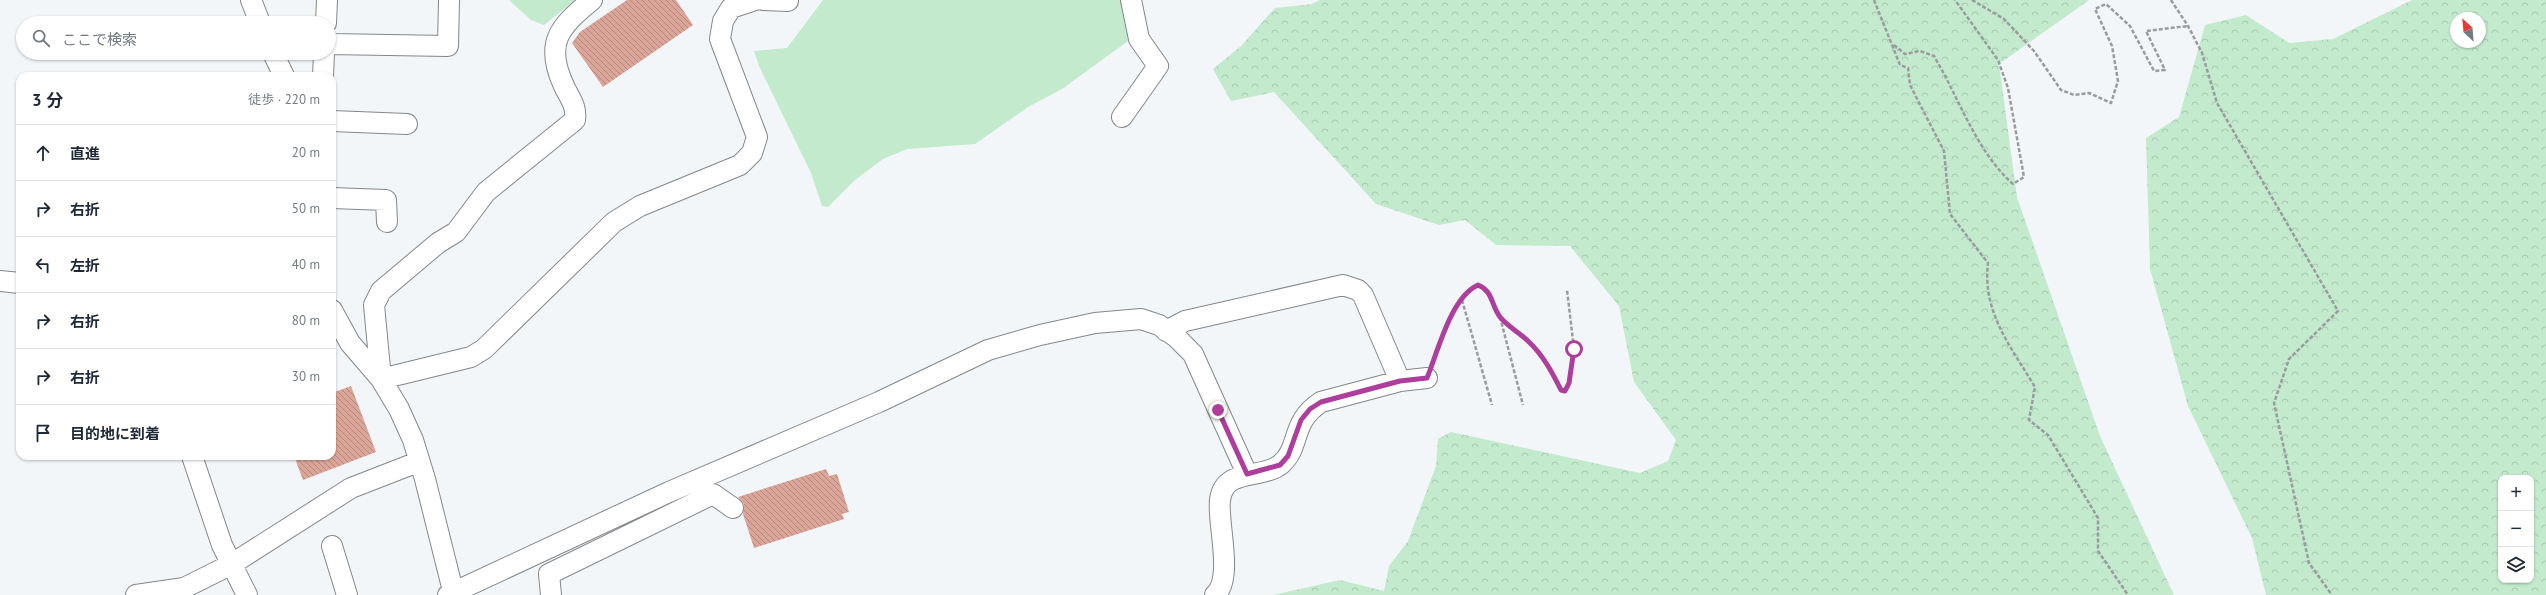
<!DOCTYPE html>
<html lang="ja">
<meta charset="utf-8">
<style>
body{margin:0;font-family:"PT Sans","Noto Sans JP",sans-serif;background:#f2f2f3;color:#1f2937}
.controls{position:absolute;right:12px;bottom:12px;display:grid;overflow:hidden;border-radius:8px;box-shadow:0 1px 3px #0004}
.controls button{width:36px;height:36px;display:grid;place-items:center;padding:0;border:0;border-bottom:1px solid #e0e1e3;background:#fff;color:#1f2937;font:20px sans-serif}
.compass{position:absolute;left:2450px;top:12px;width:36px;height:36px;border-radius:50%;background:#fff;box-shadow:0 1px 3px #0004;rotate:334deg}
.stop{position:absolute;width:12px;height:12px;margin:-9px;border:3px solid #ae3e9b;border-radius:50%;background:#fff}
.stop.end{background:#ae3e9b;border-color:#fff;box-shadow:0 1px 4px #0008}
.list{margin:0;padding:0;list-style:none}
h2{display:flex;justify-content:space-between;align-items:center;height:52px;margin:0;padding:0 16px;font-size:17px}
h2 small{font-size:13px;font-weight:400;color:#747a83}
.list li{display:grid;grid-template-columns:26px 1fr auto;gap:12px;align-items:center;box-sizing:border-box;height:56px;padding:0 16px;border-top:1px solid #e0e1e3}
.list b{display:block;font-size:15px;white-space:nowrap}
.list em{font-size:13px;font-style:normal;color:#747a83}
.icon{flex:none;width:22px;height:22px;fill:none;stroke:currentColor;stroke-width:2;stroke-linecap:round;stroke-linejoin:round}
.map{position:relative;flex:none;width:2546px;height:595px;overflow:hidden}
.search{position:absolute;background:#fff;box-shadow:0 1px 3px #0004;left:16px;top:16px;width:320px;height:44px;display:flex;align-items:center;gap:10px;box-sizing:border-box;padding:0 14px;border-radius:22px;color:#747a83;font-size:15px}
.panel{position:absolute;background:#fff;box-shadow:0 1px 3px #0004;left:16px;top:72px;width:320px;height:388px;border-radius:12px}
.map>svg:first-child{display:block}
.forest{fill:url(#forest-crowns);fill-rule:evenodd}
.pitch{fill:#c3eacd}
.building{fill:url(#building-back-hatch)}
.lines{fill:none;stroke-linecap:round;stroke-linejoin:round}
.minor-casing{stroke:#84878a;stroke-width:22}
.path{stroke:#999c9e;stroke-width:2.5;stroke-dasharray:4 2;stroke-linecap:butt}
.minor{stroke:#fff;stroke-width:20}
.route{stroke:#ae3e9b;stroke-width:5}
</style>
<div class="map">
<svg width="2546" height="595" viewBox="0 0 2546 595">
<defs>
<pattern id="forest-crowns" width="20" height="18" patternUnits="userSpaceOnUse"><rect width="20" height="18" fill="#c3eacd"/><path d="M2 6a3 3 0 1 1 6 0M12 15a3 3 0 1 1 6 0" fill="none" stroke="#a7c8b0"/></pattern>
<pattern id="building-back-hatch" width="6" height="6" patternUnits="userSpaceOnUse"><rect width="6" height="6" fill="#dba699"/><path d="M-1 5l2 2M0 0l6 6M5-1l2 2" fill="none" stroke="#b1877c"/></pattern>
</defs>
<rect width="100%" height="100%" fill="#f2f6f9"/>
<!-- forest -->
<path class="forest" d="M 1320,0 L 2089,0 L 1999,64 L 2017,197 L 2100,436 L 2174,595 L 1273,595 L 1340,580 L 1384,591 L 1389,566 L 1408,541 L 1436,466 L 1438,439 L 1451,432 L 1640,473 L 1668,461 L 1676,440 L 1634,382 L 1619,306 L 1570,246 L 1496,245 L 1465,220 L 1439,225 L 1376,204 L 1274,92 L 1231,101 L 1213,69 L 1241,46 L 1275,8 L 1312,4 Z
M 2412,0 L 2546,0 L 2546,595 L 2266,595 L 2252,538 L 2188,406 L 2150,269 L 2146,138 L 2179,117 L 2205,25 L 2246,15 L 2289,43 L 2333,39 ZM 2456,18 L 2480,18 L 2480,42 L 2456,42 ZM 2501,478 L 2531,478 L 2531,580 L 2501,580 Z"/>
<!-- pitch -->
<path class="pitch" d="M 509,0 L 575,0 L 544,25 L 531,20 Z
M 823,0 L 1123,0 L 1128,41 L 1062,89 L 1028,107 L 975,144 L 907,149 L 883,159 L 855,180 L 828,207 L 822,206 L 811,173 L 759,66 L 754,51 L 787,48 Z"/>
<!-- building -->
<path class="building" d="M 627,0 L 676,0 L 693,25 L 603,87 L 572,43 L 580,32 Z
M 351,386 L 376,452 L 303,480 L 294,456 L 332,456 L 332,393 Z
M 826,469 L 829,476 L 837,474 L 849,512 L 842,514 L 844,519 L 754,548 L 743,514 L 744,504 L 738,497 Z"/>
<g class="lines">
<!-- minor casing -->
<g class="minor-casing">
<path id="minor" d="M 251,0 L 260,23
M 592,0 C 559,27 544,43 564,86 C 570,99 577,106 575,120 L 486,192 L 456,232 L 438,243 L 381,291 L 374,305 L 381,379 L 471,357 L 484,349 L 614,222 L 640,206 L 740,165 L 752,153 L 757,137 L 720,39 L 723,21 L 731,8 L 755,0
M 763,0 L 788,1
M 326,23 L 327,0
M 329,44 L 448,46 L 449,0
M 273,53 L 284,76
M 323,76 L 324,53
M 1122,117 L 1158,66 L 1139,39 L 1131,0
M 332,121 L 407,124
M 332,198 L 386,200 L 387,222
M 0,281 L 20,283
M 332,310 L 350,343 L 381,379 L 399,409 L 413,440 L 425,479 L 454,595
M 1166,331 L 1185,321 L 1343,285 L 1358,290 L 1363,295 L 1400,381
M 192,456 L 222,545 L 247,595
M 332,546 L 347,595
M 136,595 L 184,588 L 232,564 L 351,488 L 418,462
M 448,595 L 669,492 L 879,402 L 988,350 L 1040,335 L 1095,323 L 1141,319 L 1159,325 L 1176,337 L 1193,354 L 1247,474
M 551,595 L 549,574 L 713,494 L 733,508
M 1215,595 C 1234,578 1217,523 1220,500 C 1224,467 1262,480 1281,464 C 1301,447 1290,422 1321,402 L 1400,381 L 1427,378"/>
</g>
<!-- path -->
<path class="path" d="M 1874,0 L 1900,65 L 1908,68 L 1910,85 L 1944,151 L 1950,214 L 1988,263 C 1982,312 2011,347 2035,387 L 2029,420 L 2048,435 L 2098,518 L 2098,551 L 2128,595
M 1972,0 L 2004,19 L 2034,51 L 2061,90 L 2074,95 L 2089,93 L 2111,103 L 2118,81 L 2112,46 L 2095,9 L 2106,4 L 2130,26 L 2154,71 L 2165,70 L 2146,31 L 2188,26
M 2171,0 L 2188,26 L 2202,53 L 2217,103 L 2338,311 L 2289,359 L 2274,403 L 2309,563 L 2332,595
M 1894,45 L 1905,54 L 1920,51 L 1934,56 C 1959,98 1976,151 2013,184 L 2024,177 L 2008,88 L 1998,60 L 1955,0
M 1462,300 L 1492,405
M 1500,317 L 1523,405
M 1433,362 C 1443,337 1451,297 1478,285 C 1493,291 1491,305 1500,317 C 1507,326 1520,333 1528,341 C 1543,355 1552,372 1561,390 L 1567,390 L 1574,349 L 1567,290"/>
<!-- minor -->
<use href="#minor" class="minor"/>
</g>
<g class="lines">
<!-- route -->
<path class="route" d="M 1218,410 L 1247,474 L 1280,465 L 1288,456 L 1301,420 L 1310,409 L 1321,402 L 1400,381 L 1427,378 C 1438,351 1451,297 1478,285 C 1493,291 1491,305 1500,317 C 1507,326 1520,333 1528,341 C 1543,355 1552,372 1561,390 L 1565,391 L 1569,383 L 1574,349"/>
</g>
</svg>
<div class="controls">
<button>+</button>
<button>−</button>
<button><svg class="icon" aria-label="layers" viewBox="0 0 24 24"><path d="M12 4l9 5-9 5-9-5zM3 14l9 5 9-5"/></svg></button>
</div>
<svg class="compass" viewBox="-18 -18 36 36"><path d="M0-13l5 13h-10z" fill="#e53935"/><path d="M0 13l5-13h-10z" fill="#747a83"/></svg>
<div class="stop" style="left:1574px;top:349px"></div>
<div class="stop end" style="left:1218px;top:410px"></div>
<div class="search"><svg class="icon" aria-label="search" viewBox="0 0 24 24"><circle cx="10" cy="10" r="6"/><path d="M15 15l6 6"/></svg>ここで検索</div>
<section class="panel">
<h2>3 分<small>徒歩 · 220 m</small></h2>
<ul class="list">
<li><svg class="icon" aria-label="ahead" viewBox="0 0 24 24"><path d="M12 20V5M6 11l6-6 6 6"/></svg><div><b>直進</b></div><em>20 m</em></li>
<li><svg class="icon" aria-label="right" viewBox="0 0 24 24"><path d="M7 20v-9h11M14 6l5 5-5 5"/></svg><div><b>右折</b></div><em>50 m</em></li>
<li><svg class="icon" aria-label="left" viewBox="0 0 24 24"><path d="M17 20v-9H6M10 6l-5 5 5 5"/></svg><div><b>左折</b></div><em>40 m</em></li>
<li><svg class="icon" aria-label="right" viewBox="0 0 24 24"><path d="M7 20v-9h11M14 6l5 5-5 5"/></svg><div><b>右折</b></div><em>80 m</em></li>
<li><svg class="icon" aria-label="right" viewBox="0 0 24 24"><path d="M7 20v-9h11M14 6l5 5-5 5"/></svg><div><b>右折</b></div><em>30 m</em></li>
<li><svg class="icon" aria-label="arrive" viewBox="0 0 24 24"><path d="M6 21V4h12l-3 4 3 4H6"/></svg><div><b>目的地に到着</b></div></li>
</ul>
</section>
</div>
